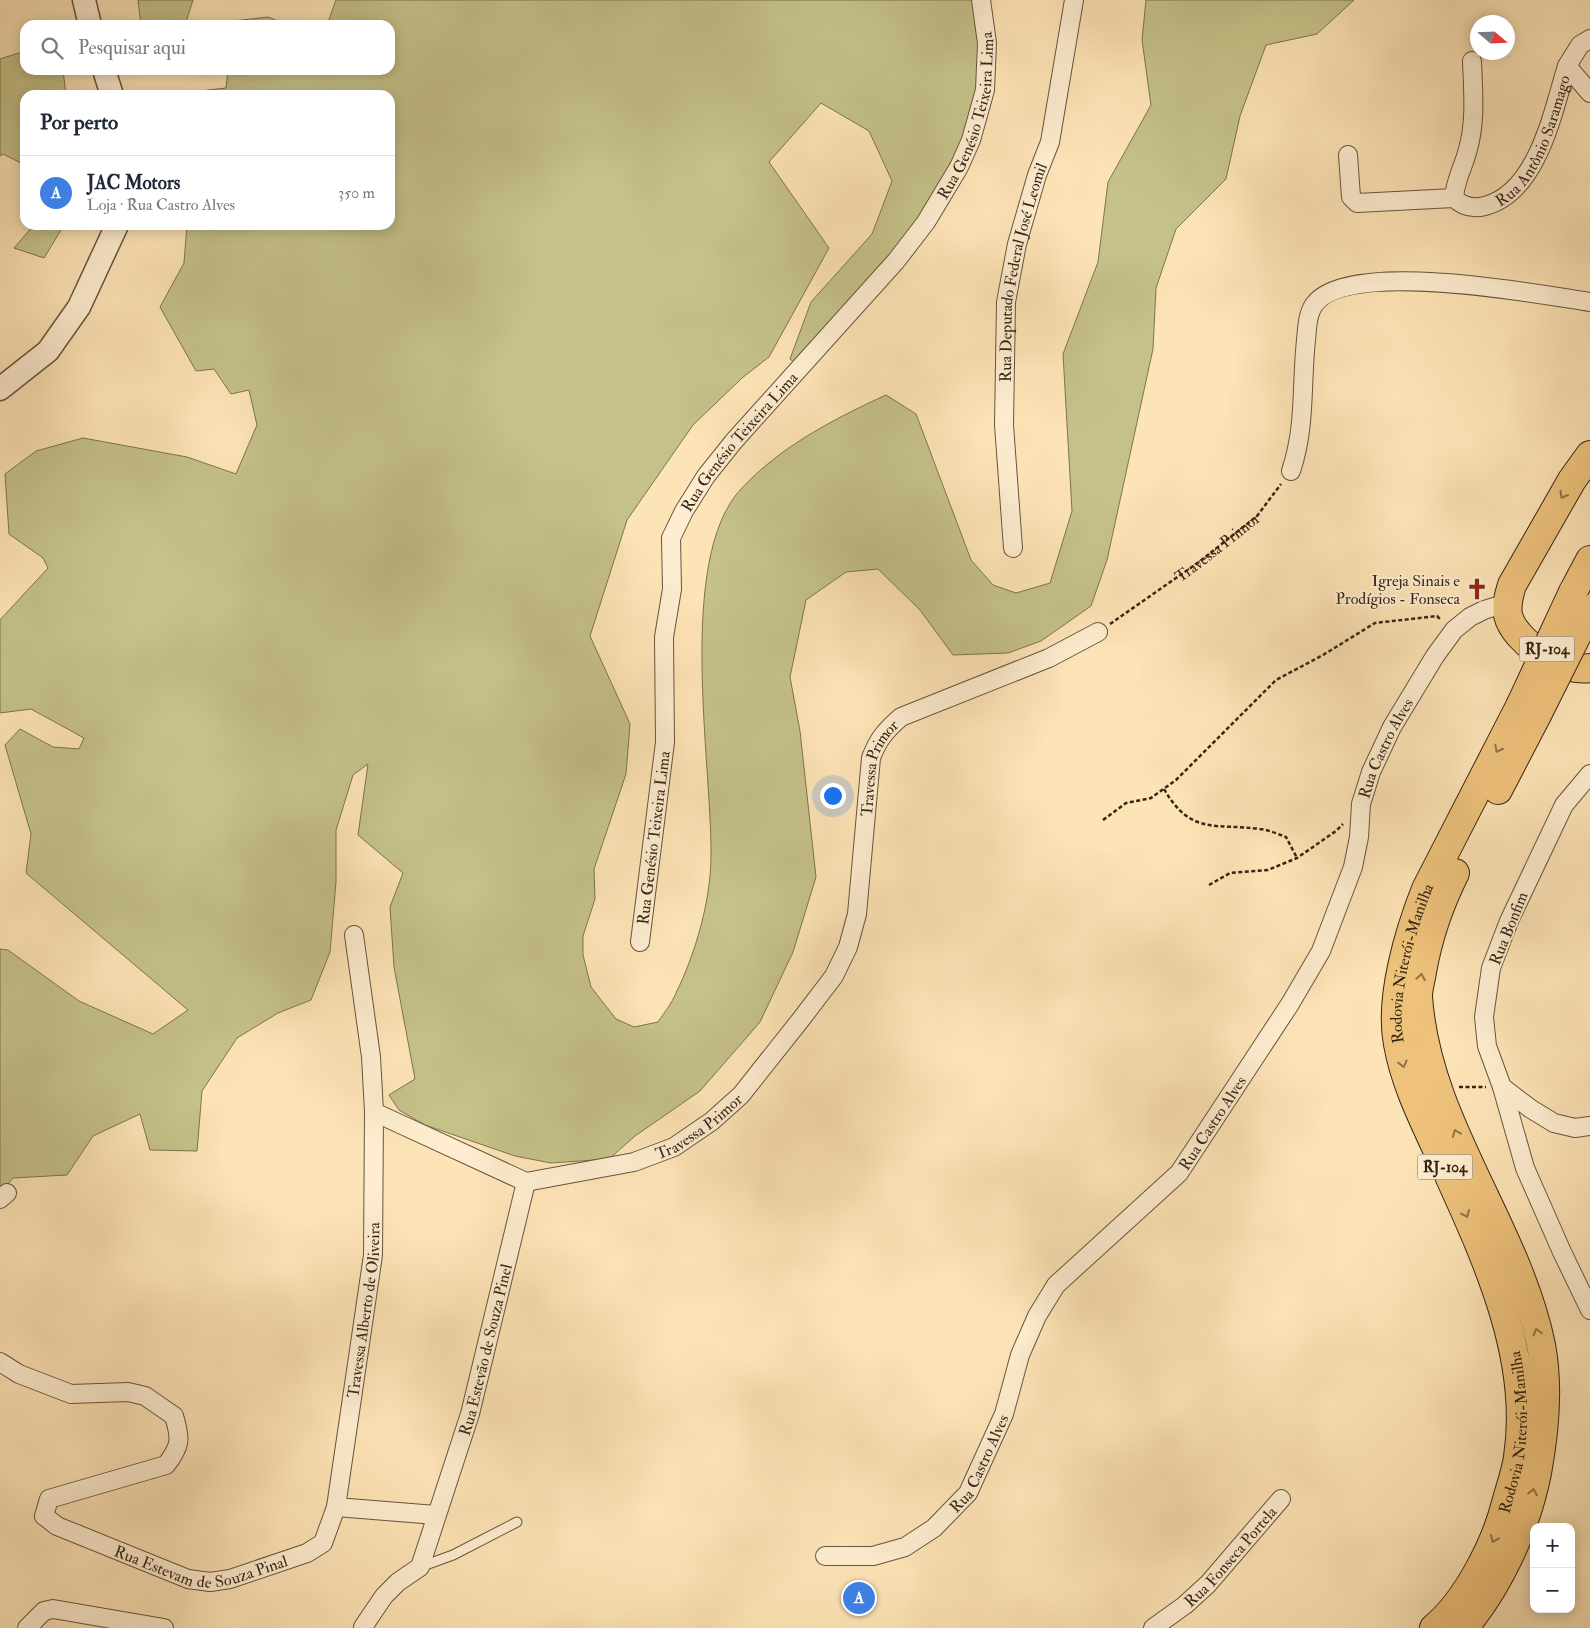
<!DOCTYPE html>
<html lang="pt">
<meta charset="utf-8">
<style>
body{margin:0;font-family:"IM FELL Double Pica",serif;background:#f6f6f7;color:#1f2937}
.controls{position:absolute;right:15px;bottom:15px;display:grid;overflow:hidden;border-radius:10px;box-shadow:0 2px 12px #0003}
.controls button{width:45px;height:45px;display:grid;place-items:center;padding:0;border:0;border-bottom:1px solid #e0e1e3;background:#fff;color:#1f2937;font:25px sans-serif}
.compass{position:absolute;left:1470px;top:15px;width:45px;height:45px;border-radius:50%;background:#fff;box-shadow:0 2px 12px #0003;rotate:109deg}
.you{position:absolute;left:832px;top:795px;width:18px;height:18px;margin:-12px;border:4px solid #fff;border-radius:50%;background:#1a73e8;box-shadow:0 0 0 8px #1a73e833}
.badge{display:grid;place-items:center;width:32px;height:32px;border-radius:50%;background:#d93025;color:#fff;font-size:16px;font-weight:700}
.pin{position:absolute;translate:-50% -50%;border:2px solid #fff;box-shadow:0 1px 5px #0006}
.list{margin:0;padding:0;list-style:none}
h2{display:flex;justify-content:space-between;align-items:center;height:65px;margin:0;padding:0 20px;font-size:21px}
h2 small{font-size:16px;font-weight:400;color:#747a83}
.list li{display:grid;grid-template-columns:32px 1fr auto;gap:15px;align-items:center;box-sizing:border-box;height:75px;padding:0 20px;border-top:1px solid #e0e1e3}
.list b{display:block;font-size:19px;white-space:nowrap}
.list p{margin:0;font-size:16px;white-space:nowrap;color:#747a83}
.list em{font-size:16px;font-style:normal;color:#747a83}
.icon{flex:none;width:28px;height:28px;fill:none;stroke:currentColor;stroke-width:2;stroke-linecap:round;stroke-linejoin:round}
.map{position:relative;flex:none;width:1590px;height:1628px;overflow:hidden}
.search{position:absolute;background:#fff;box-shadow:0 2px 12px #0003;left:20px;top:20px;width:375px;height:55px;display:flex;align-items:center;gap:12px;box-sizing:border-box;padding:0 18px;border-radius:15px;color:#747a83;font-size:19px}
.panel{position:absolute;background:#fff;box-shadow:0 2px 12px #0003;left:20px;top:90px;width:375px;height:140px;border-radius:15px}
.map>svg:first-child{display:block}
.green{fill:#c5c289;stroke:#7d744f}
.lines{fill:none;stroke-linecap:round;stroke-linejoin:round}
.service-casing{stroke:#67553d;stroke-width:11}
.minor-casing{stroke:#67553d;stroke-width:20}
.tertiary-casing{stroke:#67553d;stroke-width:25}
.trunk-casing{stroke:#352515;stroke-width:30}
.path{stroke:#352515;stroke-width:2.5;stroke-dasharray:4 2.5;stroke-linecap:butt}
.service{stroke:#feedd0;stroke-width:9}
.minor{stroke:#feedd0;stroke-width:18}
.tertiary{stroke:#feedd0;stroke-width:22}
.trunk{stroke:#eec27b;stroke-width:28}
.trunk-bridge-casing{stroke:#352515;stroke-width:30;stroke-linecap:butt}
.trunk-bridge{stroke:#eec27b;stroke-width:28}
.oneway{stroke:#927448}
.labels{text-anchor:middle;stroke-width:4;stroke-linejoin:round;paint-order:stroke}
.shield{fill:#feedd0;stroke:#71614d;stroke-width:1}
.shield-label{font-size:15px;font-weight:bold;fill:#352515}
.street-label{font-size:16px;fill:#352515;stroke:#feedd0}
.poi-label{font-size:16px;fill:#352515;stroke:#feedd0;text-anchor:end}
</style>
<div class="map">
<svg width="1590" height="1628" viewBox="0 0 1590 1628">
<rect width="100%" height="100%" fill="#fde4b6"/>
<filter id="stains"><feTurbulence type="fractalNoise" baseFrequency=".004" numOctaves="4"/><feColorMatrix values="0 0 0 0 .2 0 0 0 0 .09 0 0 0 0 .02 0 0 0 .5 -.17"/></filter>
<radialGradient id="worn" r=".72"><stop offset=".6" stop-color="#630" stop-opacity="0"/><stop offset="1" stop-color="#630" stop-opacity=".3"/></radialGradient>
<!-- green -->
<path class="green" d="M 138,0 L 193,0 L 185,25 L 141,25 Z
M 336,0 L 978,0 L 985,72 L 955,172 L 893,257 L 798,366 L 790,359 L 811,302 L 872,234 L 892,181 L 869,131 L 821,103 L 769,162 L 829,248 L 769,357 L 742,378 L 693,425 L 627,520 L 590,636 L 630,724 L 626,774 L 594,869 L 595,899 L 583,936 L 583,955 L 591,987 L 616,1019 L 634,1027 L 658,1022 C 664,1013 672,1003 676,993 C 696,952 711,900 711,855 C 712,763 676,559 741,489 C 781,446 834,419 886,395 L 916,414 L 971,560 L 993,585 L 1016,593 L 1050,583 L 1072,511 L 1063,354 L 1098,262 L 1108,182 L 1151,105 L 1142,40 L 1146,0 L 1354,0 L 1317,34 L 1266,45 L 1240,116 L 1226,179 L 1176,229 L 1156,288 L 1153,349 L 1107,560 L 1091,606 L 1041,641 L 1008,653 L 953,655 L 920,610 L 878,569 L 846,572 L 806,600 L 790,677 L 800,731 L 816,877 L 793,952 L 760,1022 L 700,1091 L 635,1136 L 609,1159 L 551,1163 L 515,1156 L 425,1125 L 399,1110 L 389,1095 L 415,1079 L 394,967 L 390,907 L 403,873 L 358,835 L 368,764 L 353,775 L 336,830 L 336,882 L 330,952 L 311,1000 L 278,1013 L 237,1038 L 202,1091 L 197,1151 L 150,1150 L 140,1114 L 93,1136 L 67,1175 L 13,1178 L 0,1193 L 0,949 L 8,950 L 79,1001 L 153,1034 L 188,1010 L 26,873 L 31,834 L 5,745 L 20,729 L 53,747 L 79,749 L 84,738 L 31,709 L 0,713 L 0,620 L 48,568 L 43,558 L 9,534 L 5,474 L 36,451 L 83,438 L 187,457 L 236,474 L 257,425 L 249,390 L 231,394 L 214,369 L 196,371 L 160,307 L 184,263 L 187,225 L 390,225 L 390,95 L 193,95 L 200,91 L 226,88 L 228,70 L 390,70 L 390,25 L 327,25 Z
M 268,17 L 288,25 L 229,25 L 233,21 Z
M 25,51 L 25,70 L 63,70 L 66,95 L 25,95 L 25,165 L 3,154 L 0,156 L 0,59 Z
M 34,225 L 64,225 L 44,258 L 14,248 Z"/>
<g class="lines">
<!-- service casing -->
<g class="service-casing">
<path id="service" d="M 420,1567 L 453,1555 L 517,1522"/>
</g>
<!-- minor casing -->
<g class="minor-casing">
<g id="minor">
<path id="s2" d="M 1472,61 C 1473,90 1476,121 1468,149 C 1464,166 1455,180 1454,198 C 1463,207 1473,209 1485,206 C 1538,192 1553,111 1567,66 L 1590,93"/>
<path d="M 1567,66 L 1580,45 L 1590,39"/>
<path d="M 1348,155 L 1351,197 L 1357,203 L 1454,198"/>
<path d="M 1291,471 C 1306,426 1301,386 1306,340 C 1307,331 1307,321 1310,313 C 1327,253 1542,295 1590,302"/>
<path id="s3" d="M 1013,548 L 1004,425 L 1006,302 L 1017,244 L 1037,175 L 1050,142 L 1074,0"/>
<path d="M 1590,774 L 1564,805 L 1509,921 L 1491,968 L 1484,1017 L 1487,1046 L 1502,1087 L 1531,1109 L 1554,1123 L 1575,1128 L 1590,1126"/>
<path id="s4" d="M 354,935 L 371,1057 L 374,1112 L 526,1182 L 634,1162 L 674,1147 L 712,1121 L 741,1095 L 802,1018 L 834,976 L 848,947 L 857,914 L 871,758 C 878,739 886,730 901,717 L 1049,658 L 1098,632"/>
<path id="s5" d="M 640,942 L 665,742 L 664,637 L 672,589 L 671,538 L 684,511 L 706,476 L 734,441 L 896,261 L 926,222 L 959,167 L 971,140 L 985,90 L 987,43 L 981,0"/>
<path d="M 1502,1087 L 1525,1168 L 1562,1252 L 1590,1310"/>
<path d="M 0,1199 L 7,1193"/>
<path id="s6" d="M 0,1362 L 19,1374 L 71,1394 L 128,1392 L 145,1396 L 174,1416 C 181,1439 181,1446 166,1465 L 49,1499 L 44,1516 L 57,1526 L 188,1579 L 210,1582 L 230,1579 L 307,1553 L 323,1543 L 336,1507 L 373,1255 L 374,1112"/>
<path d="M 336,1507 L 436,1515"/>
<path id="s7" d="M 825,1556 L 873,1556 L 905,1547 L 934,1528 L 968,1493 L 1004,1414 L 1020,1355 L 1037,1316 L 1056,1285 L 1179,1173 L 1290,1004 L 1321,951 L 1353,867 L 1359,837 L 1361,804 L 1371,772 L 1392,727 L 1435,656 L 1454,630 L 1470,617 L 1484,610 L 1507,603"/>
<path id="s8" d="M 363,1627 L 384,1596 L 398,1582 L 420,1567 L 470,1414 L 526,1182"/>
<path d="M 27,1628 L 44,1611 L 53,1609 L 164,1628"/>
<path id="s9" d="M 1153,1628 L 1185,1605 L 1208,1584 L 1281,1499"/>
</g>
</g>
<!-- tertiary casing -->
<g class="tertiary-casing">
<path id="tertiary" d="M 84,0 L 90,25
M 104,70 L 112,95
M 0,389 L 48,351 L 79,307 L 117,225"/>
</g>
<!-- trunk casing -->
<g class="trunk-casing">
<g id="trunk">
<path d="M 1590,455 L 1572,480 L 1512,585 C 1509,595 1506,604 1508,615 C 1514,642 1563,673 1590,668"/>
<path d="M 1573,592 L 1590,560"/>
<path d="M 1498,790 L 1537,715"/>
<path d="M 1455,873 C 1439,905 1428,937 1422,972 C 1421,979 1418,988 1418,996 C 1426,1122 1516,1224 1541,1345 C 1549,1387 1545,1430 1537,1473 C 1526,1528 1500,1584 1464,1628"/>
<path id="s10" d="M 1434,1628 C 1467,1601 1496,1543 1506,1503 C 1510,1488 1516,1472 1518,1457 C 1534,1354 1482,1249 1441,1158 C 1424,1121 1405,1084 1398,1044 C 1389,998 1409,932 1426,889 L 1520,706"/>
</g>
</g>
<!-- path -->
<g class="path">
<path id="s1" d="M 1110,624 L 1199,562 L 1257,516 L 1281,484"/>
<path d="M 1164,789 C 1191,836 1216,823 1260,829 C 1269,830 1278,834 1286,837 L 1297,858"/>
<path d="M 1103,820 L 1126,803 L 1151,798 L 1176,780 L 1276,680 L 1323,655 L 1375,623 L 1437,616 L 1441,620"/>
<path d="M 1209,885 L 1230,873 L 1268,870 L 1297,858 L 1336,831 L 1343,824"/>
<path d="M 1459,1087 L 1486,1087"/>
</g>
<!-- service -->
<use href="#service" class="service"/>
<!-- minor -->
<use href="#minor" class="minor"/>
<!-- tertiary -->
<use href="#tertiary" class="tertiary"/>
<!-- trunk -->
<use href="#trunk" class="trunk"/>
<!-- trunk-bridge casing -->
<g class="trunk-bridge-casing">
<path id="trunk-bridge" d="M 1520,706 L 1573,592
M 1537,715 L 1590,609"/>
</g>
<!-- trunk-bridge -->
<use href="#trunk-bridge" class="trunk-bridge"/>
</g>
<!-- one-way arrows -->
<defs><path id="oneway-chevron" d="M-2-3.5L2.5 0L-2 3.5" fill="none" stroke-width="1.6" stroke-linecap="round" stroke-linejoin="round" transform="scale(1.25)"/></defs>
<g class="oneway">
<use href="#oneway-chevron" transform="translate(1563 495) rotate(120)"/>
<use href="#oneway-chevron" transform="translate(1498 749) rotate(117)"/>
<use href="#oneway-chevron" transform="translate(1421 977) rotate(-80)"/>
<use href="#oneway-chevron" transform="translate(1403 1064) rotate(76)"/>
<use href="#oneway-chevron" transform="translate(1456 1133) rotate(-112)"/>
<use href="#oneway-chevron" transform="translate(1466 1214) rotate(66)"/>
<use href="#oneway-chevron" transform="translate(1537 1332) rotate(-105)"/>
<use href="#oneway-chevron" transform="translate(1533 1492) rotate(-79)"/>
<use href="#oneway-chevron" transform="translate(1494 1539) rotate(112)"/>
</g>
<!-- icons -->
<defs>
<g id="church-bare" transform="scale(1.725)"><path d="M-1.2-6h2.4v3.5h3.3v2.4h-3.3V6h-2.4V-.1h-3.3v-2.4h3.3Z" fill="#8f2418" stroke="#feedd0" stroke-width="2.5" paint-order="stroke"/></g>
</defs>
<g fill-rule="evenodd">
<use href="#church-bare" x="1477" y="589"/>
</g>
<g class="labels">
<!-- shield labels -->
<g class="shield">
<rect x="1519.5" y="636.5" width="55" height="25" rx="4"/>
<rect x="1417.5" y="1154.5" width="55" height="25" rx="4"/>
</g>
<g class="shield-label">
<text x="1547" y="654">RJ-104</text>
<text x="1445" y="1172">RJ-104</text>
</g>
<!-- street labels -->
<g class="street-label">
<text dy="6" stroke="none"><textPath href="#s5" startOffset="930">Rua Genésio Teixeira Lima</textPath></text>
<text dy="6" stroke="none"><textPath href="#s2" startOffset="259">Rua Antônio Saramago</textPath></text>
<text dy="6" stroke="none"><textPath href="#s3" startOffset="278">Rua Deputado Federal José Leomil</textPath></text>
<text dy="6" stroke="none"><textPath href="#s5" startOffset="525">Rua Genésio Teixeira Lima</textPath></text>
<text dy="6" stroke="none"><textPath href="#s1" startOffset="132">Travessa Primor</textPath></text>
<text dy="6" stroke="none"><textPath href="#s7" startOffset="1036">Rua Castro Alves</textPath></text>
<text dy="6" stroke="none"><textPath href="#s4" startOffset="950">Travessa Primor</textPath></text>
<text dy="6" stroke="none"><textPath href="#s5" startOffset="105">Rua Genésio Teixeira Lima</textPath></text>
<text transform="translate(1508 928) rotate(-68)" y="6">Rua Bonfim</text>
<text dy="6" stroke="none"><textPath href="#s10" startOffset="712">Rodovia Niterói-Manilha</textPath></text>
<text dy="6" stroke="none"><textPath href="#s4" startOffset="530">Travessa Primor</textPath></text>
<text dy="6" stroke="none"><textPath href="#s7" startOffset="618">Rua Castro Alves</textPath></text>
<text dy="6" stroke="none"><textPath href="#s6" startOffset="918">Travessa Alberto de Oliveira</textPath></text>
<text dy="6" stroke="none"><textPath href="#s8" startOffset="311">Rua Estevão de Souza Pinel</textPath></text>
<text dy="6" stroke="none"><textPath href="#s10" startOffset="218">Rodovia Niterói-Manilha</textPath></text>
<text dy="6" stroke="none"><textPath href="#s7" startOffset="196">Rua Castro Alves</textPath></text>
<text dy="6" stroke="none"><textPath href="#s6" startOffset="550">Rua Estevam de Souza Pinal</textPath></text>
<text dy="6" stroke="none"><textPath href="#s9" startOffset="106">Rua Fonseca Portela</textPath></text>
</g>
<!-- poi labels -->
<g class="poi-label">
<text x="1460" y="586">Igreja Sinais e<tspan x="1460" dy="18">Prodígios - Fonseca</tspan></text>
</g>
</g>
<rect width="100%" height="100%" filter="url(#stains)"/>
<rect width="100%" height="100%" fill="url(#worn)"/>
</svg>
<div class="controls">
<button>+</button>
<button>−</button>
</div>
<svg class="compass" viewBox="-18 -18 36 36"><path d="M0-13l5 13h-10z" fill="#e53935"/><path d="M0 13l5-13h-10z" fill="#747a83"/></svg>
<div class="you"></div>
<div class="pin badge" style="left:859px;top:1598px;background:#3f7fe0">A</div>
<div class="search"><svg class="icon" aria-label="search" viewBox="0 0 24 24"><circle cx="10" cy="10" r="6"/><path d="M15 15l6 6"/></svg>Pesquisar aqui</div>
<section class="panel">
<h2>Por perto<small></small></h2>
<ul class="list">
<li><span class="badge" style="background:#3f7fe0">A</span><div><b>JAC Motors</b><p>Loja · Rua Castro Alves</p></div><em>350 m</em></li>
</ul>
</section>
</div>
